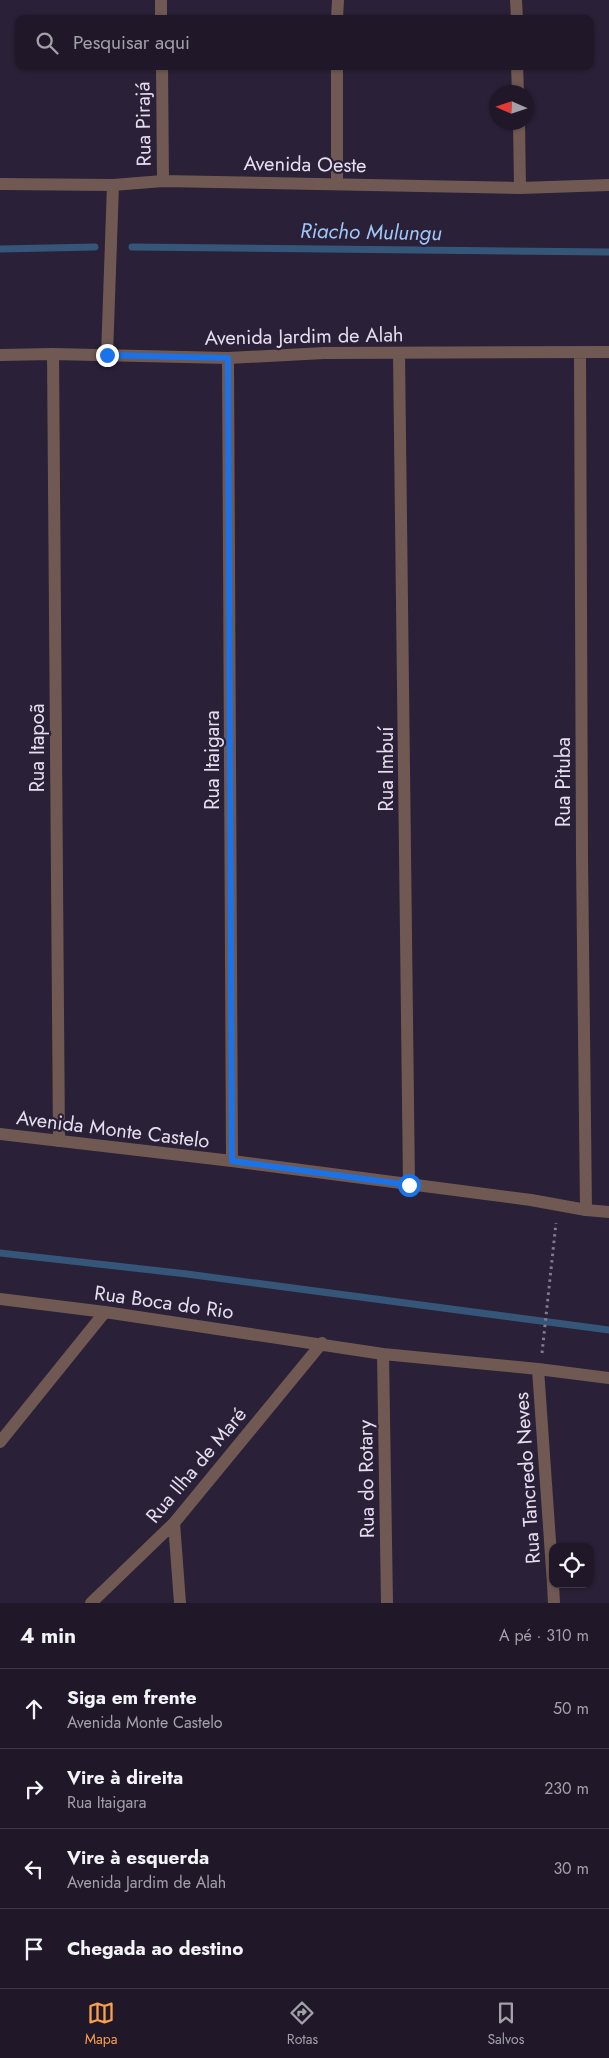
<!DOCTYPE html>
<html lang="pt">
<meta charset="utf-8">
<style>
body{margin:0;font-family:Jost,sans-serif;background:#282131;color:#f1f3f6}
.controls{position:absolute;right:15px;bottom:15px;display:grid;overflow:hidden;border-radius:10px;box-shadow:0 1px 4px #0004}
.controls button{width:45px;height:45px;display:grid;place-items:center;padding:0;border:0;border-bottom:1px solid #3d3746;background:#201829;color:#f1f3f6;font:25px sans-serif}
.compass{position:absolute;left:489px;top:85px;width:45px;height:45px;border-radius:50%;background:#201829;box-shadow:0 1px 4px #0004;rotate:273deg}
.stop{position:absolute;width:15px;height:15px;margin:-11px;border:4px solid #1a73e8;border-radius:50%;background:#fff}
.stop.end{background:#1a73e8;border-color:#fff;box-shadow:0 1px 5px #0008}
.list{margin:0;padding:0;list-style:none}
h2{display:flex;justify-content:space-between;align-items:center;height:65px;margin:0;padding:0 20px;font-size:21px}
h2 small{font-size:16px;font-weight:400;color:#a2a0a8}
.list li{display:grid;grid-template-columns:32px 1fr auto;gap:15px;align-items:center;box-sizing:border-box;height:80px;padding:0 20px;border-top:1px solid #3d3746}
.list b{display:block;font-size:19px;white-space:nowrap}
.list p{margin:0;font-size:16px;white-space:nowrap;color:#a2a0a8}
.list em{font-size:16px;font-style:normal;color:#a2a0a8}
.icon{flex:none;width:28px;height:28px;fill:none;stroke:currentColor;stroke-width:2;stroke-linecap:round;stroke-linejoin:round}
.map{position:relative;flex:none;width:609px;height:1603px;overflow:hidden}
.search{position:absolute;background:#201829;box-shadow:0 1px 4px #0004;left:15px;right:15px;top:15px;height:55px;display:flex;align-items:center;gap:12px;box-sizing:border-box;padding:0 18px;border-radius:10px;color:#a2a0a8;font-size:19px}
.sheet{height:385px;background:#201829}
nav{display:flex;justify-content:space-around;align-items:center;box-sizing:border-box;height:70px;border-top:1px solid #3d3746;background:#201829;font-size:14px;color:#a2a0a8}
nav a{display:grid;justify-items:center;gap:2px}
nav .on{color:#fa9f4e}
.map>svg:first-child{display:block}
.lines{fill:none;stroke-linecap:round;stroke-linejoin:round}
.stream{stroke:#355679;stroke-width:7}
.path{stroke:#827a8e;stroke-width:3;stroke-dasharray:2.5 4;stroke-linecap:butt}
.minor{stroke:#705953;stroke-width:12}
.tertiary{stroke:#705953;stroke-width:12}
.route{stroke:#1a73e8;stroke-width:6}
.labels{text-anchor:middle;stroke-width:4.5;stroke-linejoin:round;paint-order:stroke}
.street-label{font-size:20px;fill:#e4deee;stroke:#2a2037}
.water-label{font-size:21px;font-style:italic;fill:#9ec8f7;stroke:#2a2037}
</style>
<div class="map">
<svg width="609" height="1603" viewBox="0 0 609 1603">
<rect width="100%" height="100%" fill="#2a2037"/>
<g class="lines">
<!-- stream -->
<path class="stream" d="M 132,247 L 609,252
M 0,249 L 95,247
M 0,1253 L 187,1274 L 609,1330"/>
<!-- path -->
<path class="path" d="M 542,1353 L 556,1223"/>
<!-- minor -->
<path class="minor" d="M 161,0 L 161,19
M 516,0 L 517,19
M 337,19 L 338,0
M 162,66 L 163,181
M 517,66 L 518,92
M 519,122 L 520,188
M 337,183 L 337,66
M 0,184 L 113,185 L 163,181 L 520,188 L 609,185
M 399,353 L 409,1185
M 580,353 L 582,857 L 586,1210
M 53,354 L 59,1141
M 0,355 L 53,354 L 228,358 L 324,353 L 609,352
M 107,355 L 113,185
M 228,358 L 232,1161
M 0,1299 L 105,1312 L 383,1354 L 538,1369 L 609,1378
M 383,1354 L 387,1603
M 538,1369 L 553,1584
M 0,1442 L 105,1312
M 174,1523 L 180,1603
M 553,1584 L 554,1603
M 91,1603 L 174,1523 L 322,1343"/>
<!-- tertiary -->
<path class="tertiary" d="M 0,1134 L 232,1161 L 531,1200 L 586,1210 L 609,1212"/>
</g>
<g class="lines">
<!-- route -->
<path class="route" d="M 107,355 L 228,358 L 232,1161 L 409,1185"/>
</g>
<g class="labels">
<!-- street labels -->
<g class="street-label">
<text transform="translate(143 124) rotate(-91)" y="7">Rua Pirajá</text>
<text transform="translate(305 164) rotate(1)" y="7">Avenida Oeste</text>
<text transform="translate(304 336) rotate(-1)" y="7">Avenida Jardim de Alah</text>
<text transform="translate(37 748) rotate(-90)" y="7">Rua Itapoã</text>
<text transform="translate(212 760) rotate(-90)" y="7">Rua Itaigara</text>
<text transform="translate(386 769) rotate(-90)" y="7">Rua Imbuí</text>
<text transform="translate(563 782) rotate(-90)" y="7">Rua Pituba</text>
<text transform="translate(113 1129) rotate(7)" y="7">Avenida Monte Castelo</text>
<text transform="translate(164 1302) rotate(8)" y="7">Rua Boca do Rio</text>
<text transform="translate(196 1465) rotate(-50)" y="7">Rua Ilha de Maré</text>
<text transform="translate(527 1478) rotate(-94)" y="7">Rua Tancredo Neves</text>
<text transform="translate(366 1479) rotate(-91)" y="7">Rua do Rotary</text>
</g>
<!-- water labels -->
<g class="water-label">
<text transform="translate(371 232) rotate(1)" y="7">Riacho Mulungu</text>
</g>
</g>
</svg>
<div class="controls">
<button><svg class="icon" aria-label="locate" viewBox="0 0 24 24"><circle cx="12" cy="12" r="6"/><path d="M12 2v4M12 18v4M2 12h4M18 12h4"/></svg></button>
</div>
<svg class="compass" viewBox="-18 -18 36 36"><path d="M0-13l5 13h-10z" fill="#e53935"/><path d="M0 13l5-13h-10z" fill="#a2a0a8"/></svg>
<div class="stop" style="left:409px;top:1185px"></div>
<div class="stop end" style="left:107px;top:355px"></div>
<div class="search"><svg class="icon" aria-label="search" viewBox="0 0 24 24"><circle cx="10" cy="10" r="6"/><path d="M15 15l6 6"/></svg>Pesquisar aqui</div>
</div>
<section class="sheet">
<h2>4 min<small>A pé · 310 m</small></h2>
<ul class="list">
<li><svg class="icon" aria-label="ahead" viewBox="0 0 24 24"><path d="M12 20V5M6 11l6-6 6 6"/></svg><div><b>Siga em frente</b><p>Avenida Monte Castelo</p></div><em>50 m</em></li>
<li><svg class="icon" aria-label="right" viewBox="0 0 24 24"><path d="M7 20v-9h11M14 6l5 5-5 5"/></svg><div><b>Vire à direita</b><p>Rua Itaigara</p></div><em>230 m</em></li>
<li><svg class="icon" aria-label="left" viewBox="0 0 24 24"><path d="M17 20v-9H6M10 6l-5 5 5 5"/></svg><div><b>Vire à esquerda</b><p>Avenida Jardim de Alah</p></div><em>30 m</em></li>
<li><svg class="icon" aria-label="arrive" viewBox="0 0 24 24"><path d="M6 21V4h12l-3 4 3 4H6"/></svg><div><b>Chegada ao destino</b></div></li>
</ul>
</section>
<nav>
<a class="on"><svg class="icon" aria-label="map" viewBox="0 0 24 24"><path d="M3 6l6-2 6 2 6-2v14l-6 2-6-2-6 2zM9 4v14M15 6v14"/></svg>Mapa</a>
<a><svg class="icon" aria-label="directions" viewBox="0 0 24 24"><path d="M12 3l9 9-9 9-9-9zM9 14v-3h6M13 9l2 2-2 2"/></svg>Rotas</a>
<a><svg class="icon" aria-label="saved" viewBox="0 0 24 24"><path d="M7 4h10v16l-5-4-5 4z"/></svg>Salvos</a>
</nav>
